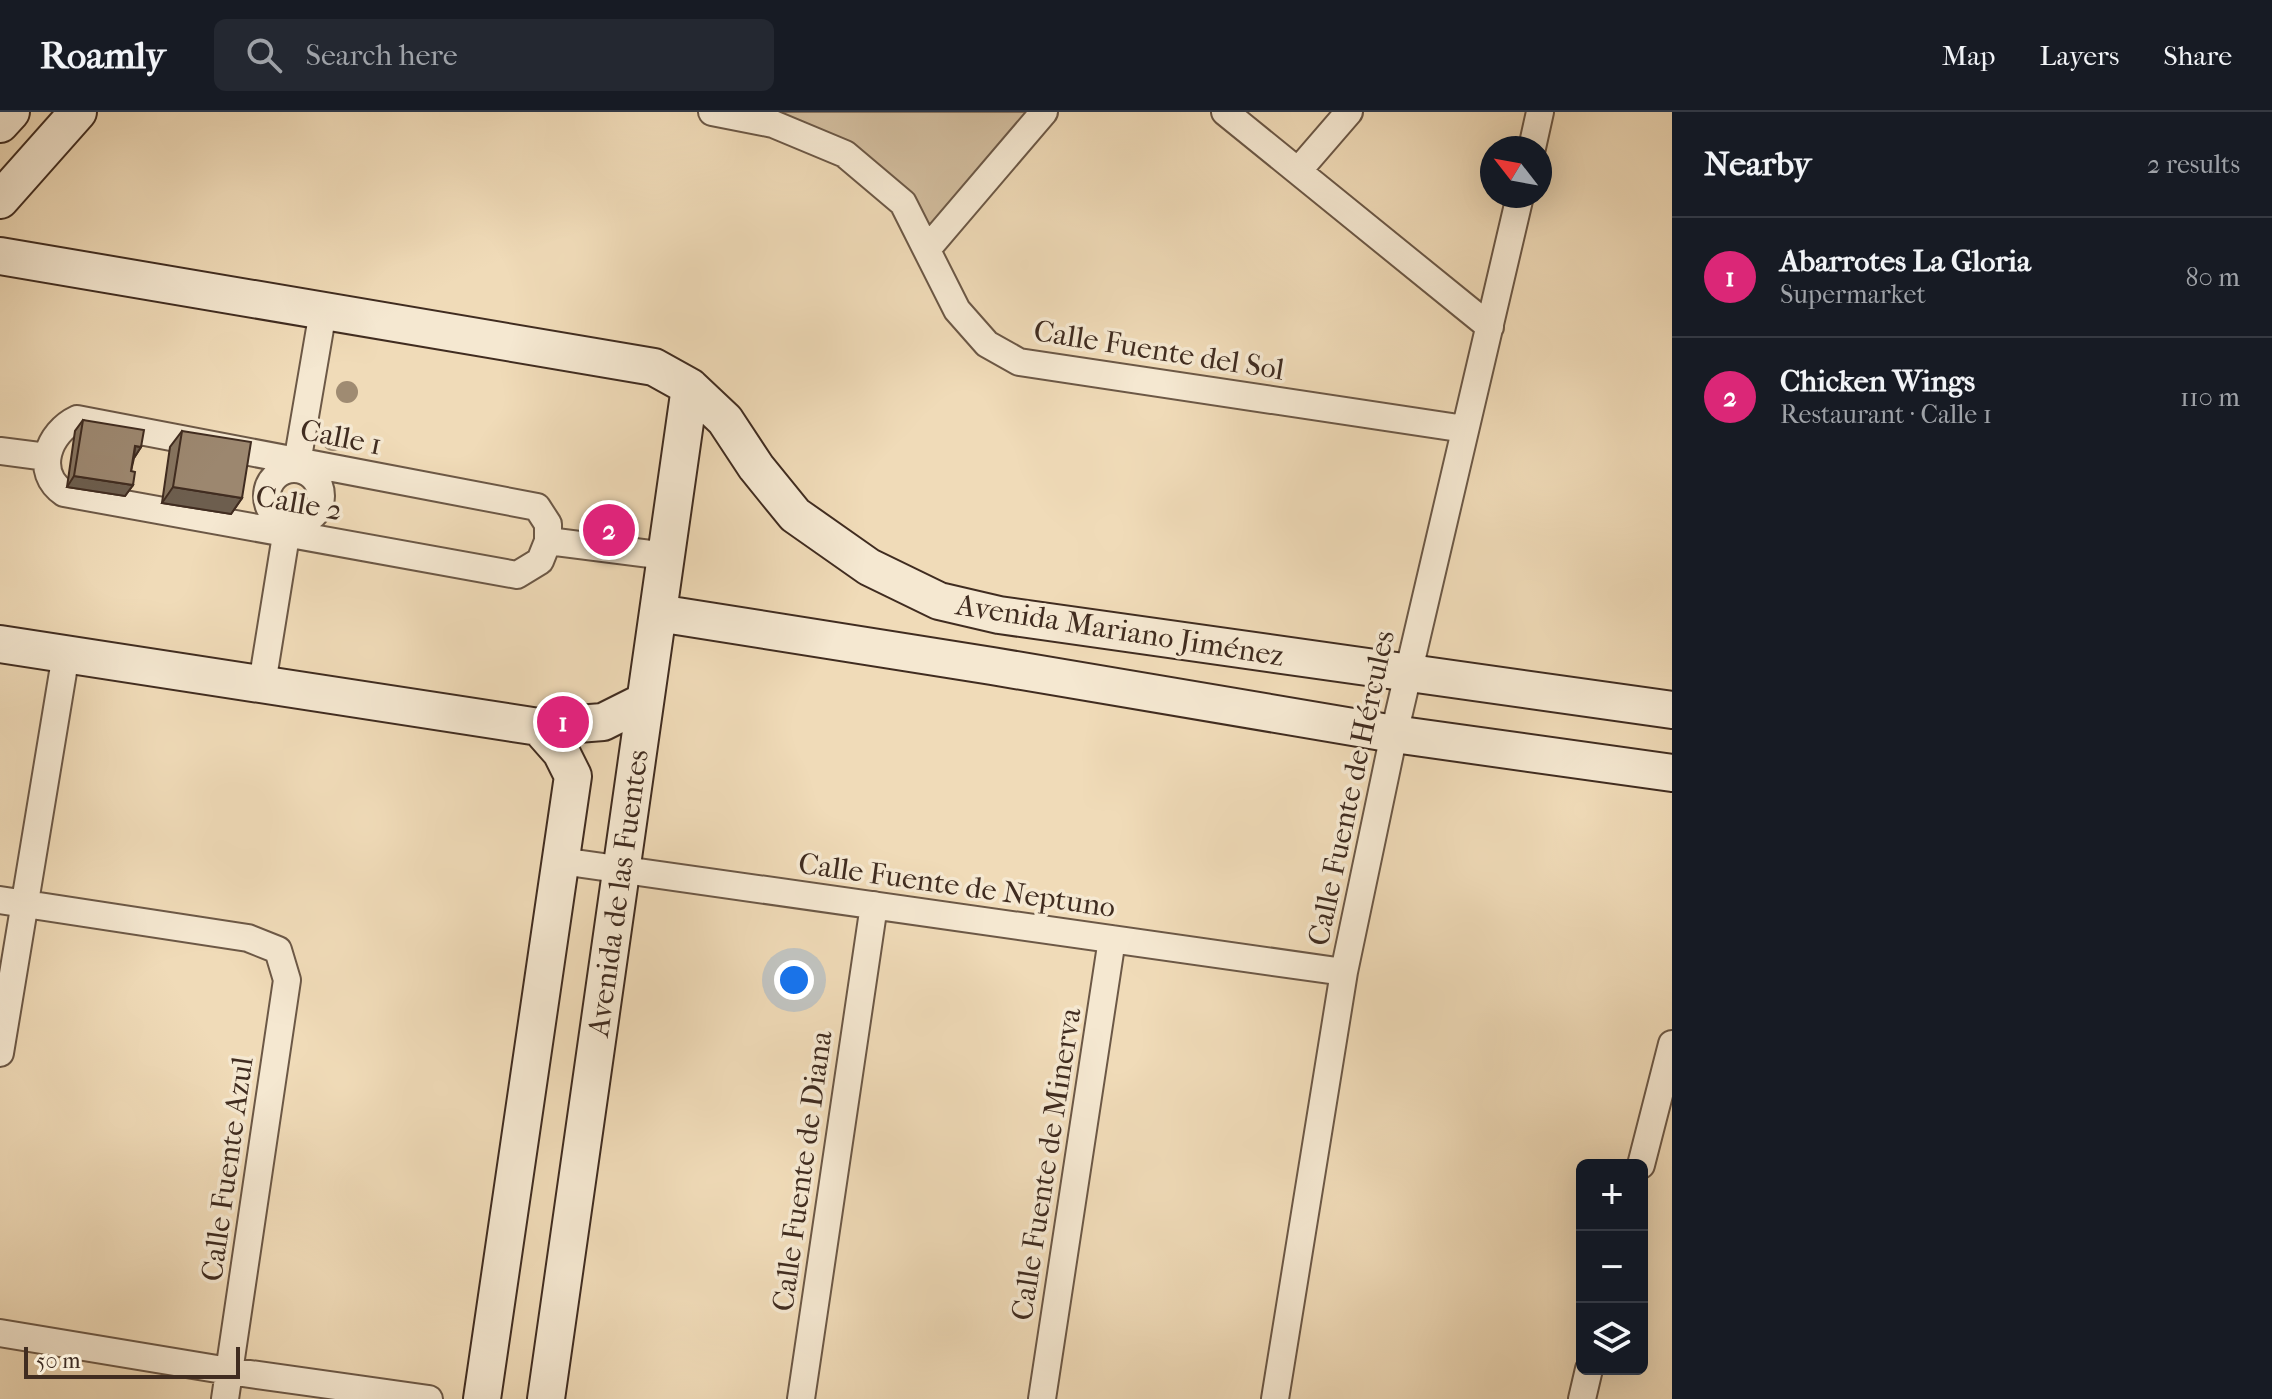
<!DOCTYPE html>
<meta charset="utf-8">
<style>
body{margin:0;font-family:"IM FELL French Canon",serif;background:#242831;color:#f1f3f6}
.controls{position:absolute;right:24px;bottom:24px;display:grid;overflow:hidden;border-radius:12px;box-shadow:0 8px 32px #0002}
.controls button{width:72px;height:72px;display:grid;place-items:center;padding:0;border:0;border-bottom:2px solid #363941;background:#171b24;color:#f1f3f6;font:40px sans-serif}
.compass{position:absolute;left:1480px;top:24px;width:72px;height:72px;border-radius:50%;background:#171b24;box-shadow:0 8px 32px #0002;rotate:301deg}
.scale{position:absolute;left:24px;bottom:20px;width:216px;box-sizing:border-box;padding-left:8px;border:4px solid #402c20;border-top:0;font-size:22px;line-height:28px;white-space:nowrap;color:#402c20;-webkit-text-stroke:6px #f5e8d1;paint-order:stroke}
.you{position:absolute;left:794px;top:868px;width:28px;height:28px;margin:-20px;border:6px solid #fff;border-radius:50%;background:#1a73e8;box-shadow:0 0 0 12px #1a73e833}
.badge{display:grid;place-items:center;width:52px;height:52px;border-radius:50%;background:#db2777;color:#fff;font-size:26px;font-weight:700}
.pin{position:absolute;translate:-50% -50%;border:4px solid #fff;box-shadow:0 2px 8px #0006}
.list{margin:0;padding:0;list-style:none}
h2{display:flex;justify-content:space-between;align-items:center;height:104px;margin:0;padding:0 32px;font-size:34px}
h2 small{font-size:26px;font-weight:400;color:#9ea1a6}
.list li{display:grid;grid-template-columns:52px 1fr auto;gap:24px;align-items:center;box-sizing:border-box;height:120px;padding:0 32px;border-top:2px solid #363941}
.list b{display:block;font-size:30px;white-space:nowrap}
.list p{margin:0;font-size:26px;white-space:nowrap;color:#9ea1a6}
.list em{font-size:26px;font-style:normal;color:#9ea1a6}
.icon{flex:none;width:44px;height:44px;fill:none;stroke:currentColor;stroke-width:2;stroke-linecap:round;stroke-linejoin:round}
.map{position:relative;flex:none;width:1672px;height:1287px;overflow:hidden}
header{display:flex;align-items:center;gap:48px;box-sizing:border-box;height:112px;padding:0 40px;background:#171b24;border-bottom:2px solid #363941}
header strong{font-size:38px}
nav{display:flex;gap:44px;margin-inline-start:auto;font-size:28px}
.search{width:560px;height:72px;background:#242831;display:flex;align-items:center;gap:20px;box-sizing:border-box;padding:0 28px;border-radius:12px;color:#9ea1a6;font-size:30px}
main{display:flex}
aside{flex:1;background:#171b24}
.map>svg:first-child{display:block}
.green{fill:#d2bd9e;stroke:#89745f;stroke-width:2}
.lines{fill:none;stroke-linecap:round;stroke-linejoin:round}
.street-casing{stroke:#6c5846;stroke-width:30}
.secondary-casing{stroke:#402c20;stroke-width:40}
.street{stroke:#f5e8d1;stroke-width:26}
.secondary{stroke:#f5e8d1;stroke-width:36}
.tree{fill:#9f8b72}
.wall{fill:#86745f;stroke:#402c20;stroke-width:2}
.shaded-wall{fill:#6d5e4e;stroke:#402c20;stroke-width:2}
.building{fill:#9c876f;stroke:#402c20;stroke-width:2}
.labels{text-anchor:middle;stroke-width:7;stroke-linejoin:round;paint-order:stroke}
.street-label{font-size:30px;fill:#402c20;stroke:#f5e8d1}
</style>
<header>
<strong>Roamly</strong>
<div class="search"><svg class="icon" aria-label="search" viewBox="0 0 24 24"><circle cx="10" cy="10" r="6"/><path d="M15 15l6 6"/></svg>Search here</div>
<nav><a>Map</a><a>Layers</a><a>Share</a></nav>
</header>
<main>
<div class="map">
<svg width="1672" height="1287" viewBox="0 0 1672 1287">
<rect width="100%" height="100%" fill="#f0dbb8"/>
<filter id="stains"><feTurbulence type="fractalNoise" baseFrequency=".0025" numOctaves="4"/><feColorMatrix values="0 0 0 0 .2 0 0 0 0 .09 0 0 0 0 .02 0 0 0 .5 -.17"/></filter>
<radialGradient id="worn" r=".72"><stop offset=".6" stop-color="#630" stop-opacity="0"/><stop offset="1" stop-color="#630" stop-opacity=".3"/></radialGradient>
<!-- green -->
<path class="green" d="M 712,0 L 1044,0 L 928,136 L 845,42 Z"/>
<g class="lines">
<!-- street casing -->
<g class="street-casing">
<path id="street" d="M 712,0 L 773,12 L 845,42 L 903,91 L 957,198 L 987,232 L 1019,250 L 1465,317
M 1225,0 L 1490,215
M 1532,36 L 1540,0
M 1298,59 L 1349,0
M 928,136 L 1044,0
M 77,307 L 537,395 L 548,412 L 548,429 L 540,449 L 517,463 L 64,381 C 33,360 49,320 77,307 Z
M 0,339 L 47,345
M 296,357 L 323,199
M267 384a27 27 0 1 1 54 0a27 27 0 1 1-54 0Z
M 548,429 L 666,444
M 262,572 L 288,411
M 561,749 L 1344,860
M 0,788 L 248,826 L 278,838 L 287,868 L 225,1287
M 0,941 L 66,542
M 1641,1053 L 1672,932
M 0,1221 L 229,1259 L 429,1287
M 801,1287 L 874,793
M 1042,1287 L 1112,827
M 1275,1287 L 1344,860 L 1394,622 L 1520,84
M 1582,1287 L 1589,1257"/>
</g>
<!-- secondary casing -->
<g class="secondary-casing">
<path id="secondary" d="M 0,12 L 11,0
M 0,88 L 78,0
M 0,144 L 654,255 L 690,275 L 725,308 L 756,355 L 795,403 L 869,455 L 939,489 L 999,503 L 1672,598
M 658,501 L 992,554 L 1394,622 L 1672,661
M 0,532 L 539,615 L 603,610 L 645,589
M 482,1287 L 573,664 L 561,640 L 539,615
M 546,1287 L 690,275"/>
</g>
<!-- street -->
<use href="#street" class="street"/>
<!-- secondary -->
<use href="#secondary" class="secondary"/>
</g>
<!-- trees -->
<g class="tree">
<circle cx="347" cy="280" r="11"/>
<circle cx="333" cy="328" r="11"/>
</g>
<!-- wall -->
<path class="wall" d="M 83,308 L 141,335 L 134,346 L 131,359 L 133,373 L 125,384 L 67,375 L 75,319 Z
M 182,319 L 242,386 L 231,402 L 162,391 L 170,335 Z"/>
<!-- shaded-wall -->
<path class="shaded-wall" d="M 135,334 L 141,335 L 134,346 Z
M 74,364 L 133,373 L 125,384 L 67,375 Z
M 173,375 L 242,386 L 231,402 L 162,391 Z"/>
<!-- building -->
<path class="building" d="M 83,308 L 144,318 L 141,335 L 135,334 L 131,359 L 135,360 L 133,373 L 74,364 Z
M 182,319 L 251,330 L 242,386 L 173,375 Z"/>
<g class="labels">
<!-- street labels -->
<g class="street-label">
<text transform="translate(1159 238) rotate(9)" y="10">Calle Fuente del Sol</text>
<text transform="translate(341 325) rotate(11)" y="10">Calle 1</text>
<text transform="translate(299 391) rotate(10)" y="10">Calle 2</text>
<text transform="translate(1120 518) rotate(9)" y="10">Avenida Mariano Jiménez</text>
<text transform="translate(1351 676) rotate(-78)" y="10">Calle Fuente de Hércules</text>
<text transform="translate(957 773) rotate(8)" y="10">Calle Fuente de Neptuno</text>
<text transform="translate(618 781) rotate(-82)" y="10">Avenida de las Fuentes</text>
<text transform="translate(1046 1052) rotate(-81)" y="10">Calle Fuente de Minerva</text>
<text transform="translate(227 1057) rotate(-82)" y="10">Calle Fuente Azul</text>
<text transform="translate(802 1059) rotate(-82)" y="10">Calle Fuente de Diana</text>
</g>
</g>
<rect width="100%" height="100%" filter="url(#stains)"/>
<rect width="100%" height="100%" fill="url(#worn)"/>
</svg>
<div class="controls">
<button>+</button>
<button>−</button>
<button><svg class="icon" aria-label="layers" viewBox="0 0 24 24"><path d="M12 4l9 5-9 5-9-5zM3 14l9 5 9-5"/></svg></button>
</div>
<svg class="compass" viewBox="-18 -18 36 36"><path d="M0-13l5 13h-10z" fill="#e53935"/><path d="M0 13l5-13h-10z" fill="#9ea1a6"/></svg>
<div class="scale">50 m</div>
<div class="you"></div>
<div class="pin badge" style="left:563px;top:610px">1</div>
<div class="pin badge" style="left:609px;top:418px">2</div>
</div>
<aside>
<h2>Nearby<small>2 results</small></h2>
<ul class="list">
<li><span class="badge">1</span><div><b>Abarrotes La Gloria</b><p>Supermarket</p></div><em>80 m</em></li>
<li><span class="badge">2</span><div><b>Chicken Wings</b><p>Restaurant · Calle 1</p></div><em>110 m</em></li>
</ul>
</aside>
</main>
